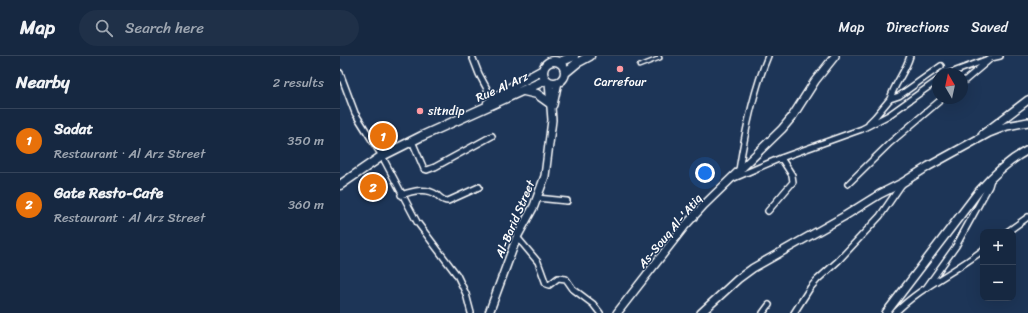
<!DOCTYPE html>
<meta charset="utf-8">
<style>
body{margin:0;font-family:Sriracha,sans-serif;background:#1f3048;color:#f1f3f6}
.controls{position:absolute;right:12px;bottom:12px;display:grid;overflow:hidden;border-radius:8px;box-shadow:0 4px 16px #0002}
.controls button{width:36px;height:36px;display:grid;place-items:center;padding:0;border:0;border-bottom:1px solid #35445a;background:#162841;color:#f1f3f6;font:20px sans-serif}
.compass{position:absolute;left:592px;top:12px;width:36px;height:36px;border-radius:50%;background:#162841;box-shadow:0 4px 16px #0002;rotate:351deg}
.you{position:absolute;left:365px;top:117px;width:14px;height:14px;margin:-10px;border:3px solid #fff;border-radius:50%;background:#1a73e8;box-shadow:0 0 0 6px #1a73e833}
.badge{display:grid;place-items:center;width:26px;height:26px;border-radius:50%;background:#ea580c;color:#fff;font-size:13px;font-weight:700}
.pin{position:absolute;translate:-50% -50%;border:2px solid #fff;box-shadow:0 1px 4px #0006}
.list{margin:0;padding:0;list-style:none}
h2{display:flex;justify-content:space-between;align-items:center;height:52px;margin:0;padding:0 16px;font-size:17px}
h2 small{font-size:13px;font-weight:400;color:#9ea6b1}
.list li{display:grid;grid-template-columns:26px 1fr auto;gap:12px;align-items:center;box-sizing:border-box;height:64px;padding:0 16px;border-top:1px solid #35445a}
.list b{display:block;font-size:15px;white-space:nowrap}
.list p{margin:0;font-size:13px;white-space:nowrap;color:#9ea6b1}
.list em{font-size:13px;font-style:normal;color:#9ea6b1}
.icon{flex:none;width:22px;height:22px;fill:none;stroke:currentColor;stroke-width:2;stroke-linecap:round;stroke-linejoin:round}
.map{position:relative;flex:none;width:688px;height:257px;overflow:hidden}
header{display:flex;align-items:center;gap:24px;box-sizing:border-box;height:56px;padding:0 20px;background:#162841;border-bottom:1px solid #35445a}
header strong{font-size:19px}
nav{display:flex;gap:22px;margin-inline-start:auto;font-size:14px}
.search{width:280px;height:36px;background:#1f3048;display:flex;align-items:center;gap:10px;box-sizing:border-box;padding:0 14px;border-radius:22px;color:#9ea6b1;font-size:15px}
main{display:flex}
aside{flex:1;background:#162841}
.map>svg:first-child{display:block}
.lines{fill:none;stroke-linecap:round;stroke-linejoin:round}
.lane-casing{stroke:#fff;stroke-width:5.5}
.street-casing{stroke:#fff;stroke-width:8}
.secondary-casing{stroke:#fff;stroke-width:10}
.primary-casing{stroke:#fff;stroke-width:11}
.lane{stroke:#1d3557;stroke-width:2.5}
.street{stroke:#1d3557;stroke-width:5}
.secondary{stroke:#1d3557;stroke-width:7}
.primary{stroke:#1d3557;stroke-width:8}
.poi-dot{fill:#ff9aa2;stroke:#1d3557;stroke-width:1.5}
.labels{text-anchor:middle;stroke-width:3;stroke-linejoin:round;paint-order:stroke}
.poi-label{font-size:12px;fill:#fff;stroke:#1d3557}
.street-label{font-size:12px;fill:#fff;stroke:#1d3557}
</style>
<header>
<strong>Map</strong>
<div class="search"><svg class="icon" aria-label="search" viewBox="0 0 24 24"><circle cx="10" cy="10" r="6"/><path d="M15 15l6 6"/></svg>Search here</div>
<nav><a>Map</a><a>Directions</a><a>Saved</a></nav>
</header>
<main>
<aside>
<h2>Nearby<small>2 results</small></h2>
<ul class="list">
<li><span class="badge" style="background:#e8710a">1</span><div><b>Sadat</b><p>Restaurant · Al Arz Street</p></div><em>350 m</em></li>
<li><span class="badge" style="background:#e8710a">2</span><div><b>Gate Resto-Cafe</b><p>Restaurant · Al Arz Street</p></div><em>360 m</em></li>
</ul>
</aside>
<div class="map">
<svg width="688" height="257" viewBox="0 0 688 257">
<rect width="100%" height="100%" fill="#1d3557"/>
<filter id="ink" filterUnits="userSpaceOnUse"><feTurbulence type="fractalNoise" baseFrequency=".025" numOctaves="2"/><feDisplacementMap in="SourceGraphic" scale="8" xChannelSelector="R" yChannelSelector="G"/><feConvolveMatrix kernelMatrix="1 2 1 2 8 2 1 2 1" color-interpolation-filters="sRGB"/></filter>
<g filter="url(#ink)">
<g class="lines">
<!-- lane casing -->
<g class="lane-casing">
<path id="lane" d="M 299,10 L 320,2 L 319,0"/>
</g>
<!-- street casing -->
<g class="street-casing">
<path id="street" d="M 132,0 L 139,18 L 153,44
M 570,0 C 565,17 554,28 550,43 L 559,40 L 601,10
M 0,17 L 15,57 L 42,100 L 77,166 L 117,219 L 126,238 L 131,257
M 608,18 L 651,2 L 660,0
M 622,27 L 649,4
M 529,67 L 535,61 L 550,43
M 72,85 L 84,113 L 87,114 L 95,111 L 152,80
M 399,114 C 405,76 413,36 428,0
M 394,122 L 441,102 L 522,73 L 549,59 L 598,24
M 508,128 L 550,87 L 603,42
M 61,139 C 73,135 86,131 97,139 C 101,142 102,145 108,145 L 139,131
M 197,142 L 227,145
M 428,155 L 453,126 L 452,119 L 441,102
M 667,176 L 688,161
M 177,181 L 198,206 L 206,228 L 209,229 L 218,222 L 226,223 L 233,233 L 253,248 L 260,257
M 586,232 L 616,190 L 649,130 L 651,123
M 423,257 L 429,249
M 454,257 L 470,232 L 477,224 L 498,205 L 540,160 L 562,128
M 555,257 C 580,231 615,216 643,194"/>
</g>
<!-- secondary casing -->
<g class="secondary-casing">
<path id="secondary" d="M 213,49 L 218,26
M 643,78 L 688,44
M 149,257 L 177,181 L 194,150 L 205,120 L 212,64 L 209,26
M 277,257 L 344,171 L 364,149 L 442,73 L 452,61 L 475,25 L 495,0
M 361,257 L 398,223 L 413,212 L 503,161 L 540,138 L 562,127 L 589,110 L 649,77 L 667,70 L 688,66
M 546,257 L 639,135 C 653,119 669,104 688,94"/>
</g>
<!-- primary casing -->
<g class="primary-casing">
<path id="primary" d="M203 16a11 11 0 1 1 22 0a11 11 0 1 1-22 0Z
M 220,6 L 234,0
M 225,17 L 237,7 L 250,0
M 184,35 L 197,38 L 211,48
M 148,47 L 168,33 L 203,14
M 0,129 L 42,100 L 82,80 L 206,24"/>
</g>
<!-- lane -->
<use href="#lane" class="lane"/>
<!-- street -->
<use href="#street" class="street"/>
<!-- secondary -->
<use href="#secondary" class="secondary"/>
<!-- primary -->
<use href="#primary" class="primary"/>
</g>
</g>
<!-- markers -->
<g class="poi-dot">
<circle cx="280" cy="13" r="4"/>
<circle cx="80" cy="55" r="4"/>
</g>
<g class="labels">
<!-- poi labels -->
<g class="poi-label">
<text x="280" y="30">Carrefour</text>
<text x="88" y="59" text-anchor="start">sitndip</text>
</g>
<!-- street labels -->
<g class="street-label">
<text transform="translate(162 31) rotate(-24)" y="4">Rue Al Arz</text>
<text transform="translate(175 163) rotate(-67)" y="4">Al-Barid Street</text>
<text transform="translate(330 175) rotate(-50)" y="4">As-Souq Al-'Atiq</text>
</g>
</g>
</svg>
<div class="controls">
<button>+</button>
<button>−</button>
</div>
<svg class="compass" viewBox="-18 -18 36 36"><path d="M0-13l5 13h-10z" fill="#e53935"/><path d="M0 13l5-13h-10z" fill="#9ea6b1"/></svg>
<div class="you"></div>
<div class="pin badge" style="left:43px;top:80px;background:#e8710a">1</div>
<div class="pin badge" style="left:33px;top:131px;background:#e8710a">2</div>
</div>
</main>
